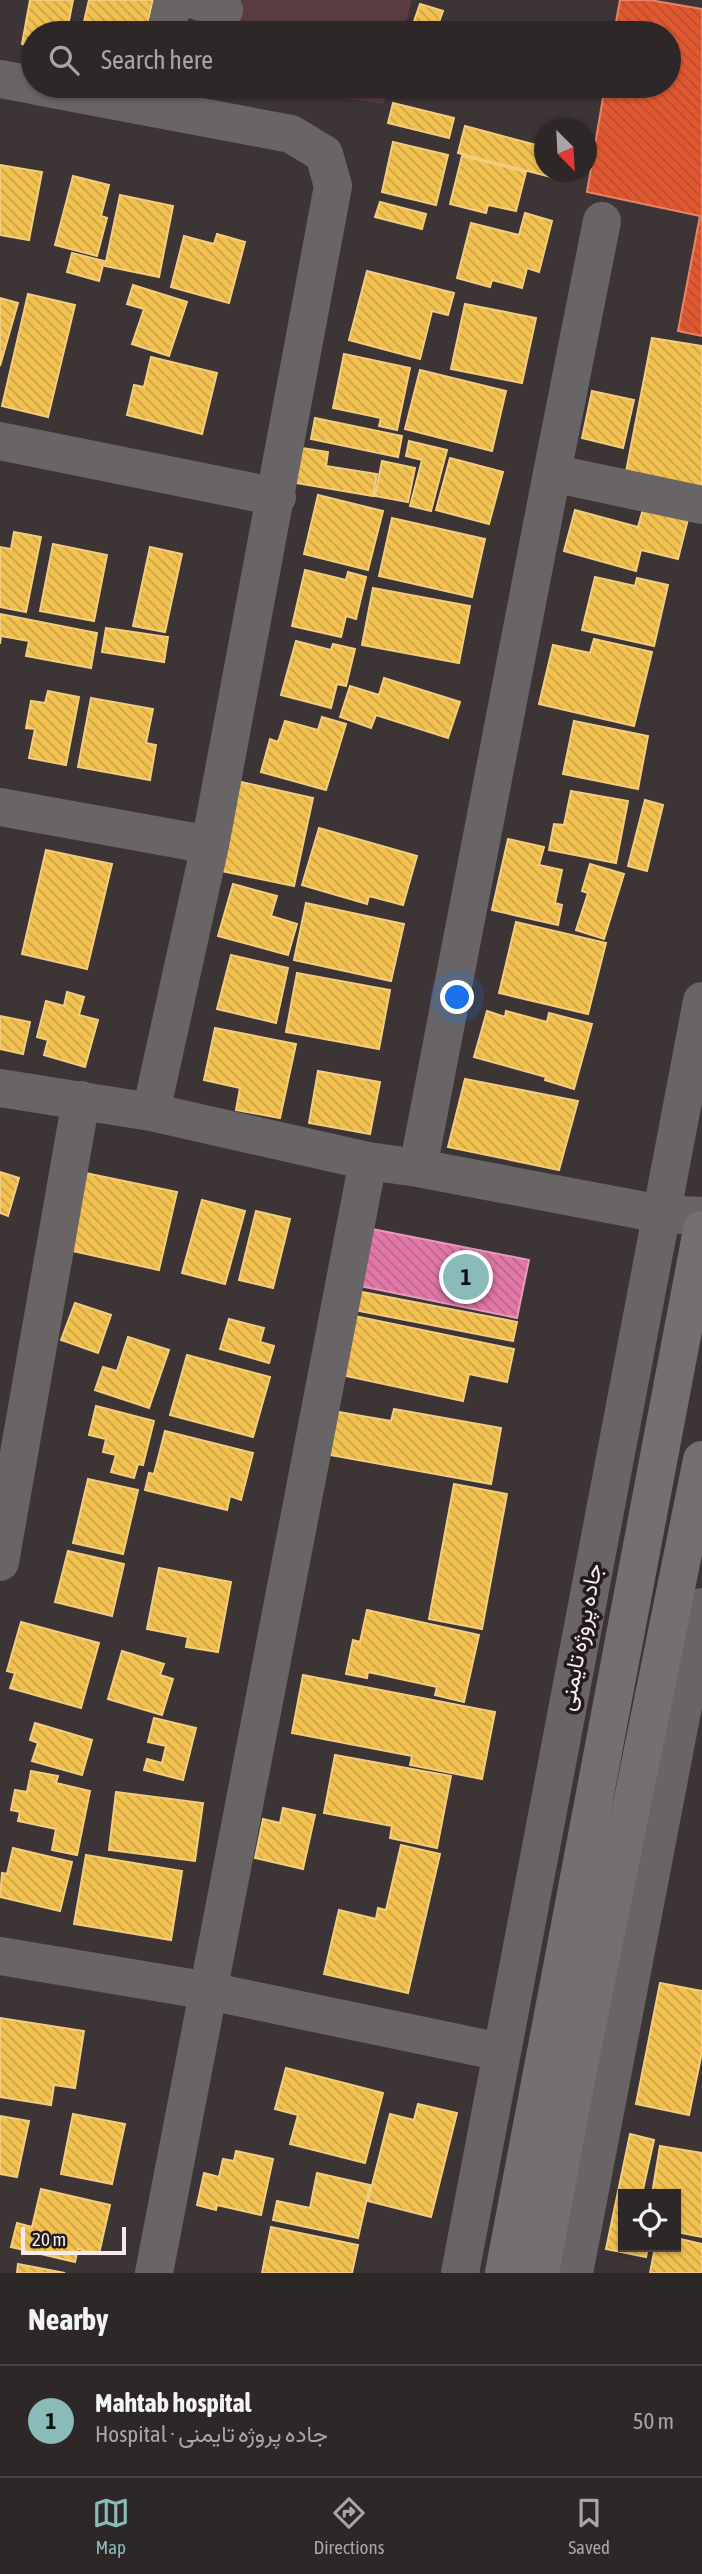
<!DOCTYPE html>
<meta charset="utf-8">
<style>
body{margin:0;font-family:"Asap Condensed",Vazirmatn,sans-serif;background:#362f30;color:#f1f3f6}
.controls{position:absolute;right:21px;bottom:21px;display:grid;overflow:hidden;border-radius:0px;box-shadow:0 2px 5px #0004}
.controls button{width:63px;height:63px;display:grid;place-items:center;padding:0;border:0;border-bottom:2px solid #494445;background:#2e2728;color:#f1f3f6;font:35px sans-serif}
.compass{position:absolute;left:534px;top:119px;width:63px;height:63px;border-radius:50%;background:#2e2728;box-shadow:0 2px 5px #0004;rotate:156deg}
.scale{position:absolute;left:21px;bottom:18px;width:105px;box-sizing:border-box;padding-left:7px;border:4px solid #f6eaec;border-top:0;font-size:19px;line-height:24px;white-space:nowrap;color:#f6eaec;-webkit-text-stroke:5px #221a1c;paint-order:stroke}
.you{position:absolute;left:458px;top:998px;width:24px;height:24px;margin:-18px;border:5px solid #fff;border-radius:50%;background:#1a73e8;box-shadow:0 0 0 10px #1a73e833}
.badge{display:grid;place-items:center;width:46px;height:46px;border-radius:50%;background:#8bbbb9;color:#111;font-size:23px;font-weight:700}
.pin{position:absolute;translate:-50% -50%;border:4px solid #fff;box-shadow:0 2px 7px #0006}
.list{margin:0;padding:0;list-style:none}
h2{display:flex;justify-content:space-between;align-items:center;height:91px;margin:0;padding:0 28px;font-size:30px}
h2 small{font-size:23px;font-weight:400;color:#a7a5a8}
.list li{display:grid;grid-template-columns:46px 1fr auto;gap:21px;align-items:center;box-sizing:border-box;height:112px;padding:0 28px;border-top:2px solid #494445}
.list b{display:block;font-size:26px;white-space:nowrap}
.list p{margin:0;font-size:23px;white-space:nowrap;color:#a7a5a8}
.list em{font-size:23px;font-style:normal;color:#a7a5a8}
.icon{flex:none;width:38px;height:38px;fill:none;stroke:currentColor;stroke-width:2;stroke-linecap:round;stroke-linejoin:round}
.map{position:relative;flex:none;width:702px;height:2273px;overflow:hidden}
.search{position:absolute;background:#2e2728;box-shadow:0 2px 5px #0004;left:21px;right:21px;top:21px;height:77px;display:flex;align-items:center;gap:18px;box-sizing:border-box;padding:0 24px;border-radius:38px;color:#a7a5a8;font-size:26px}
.sheet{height:203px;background:#2e2728}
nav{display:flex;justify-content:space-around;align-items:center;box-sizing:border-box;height:98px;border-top:2px solid #494445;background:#2e2728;font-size:19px;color:#a7a5a8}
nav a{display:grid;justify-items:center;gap:4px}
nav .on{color:#8bbbb9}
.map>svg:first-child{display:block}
.green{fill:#5b3b42}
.homes{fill:url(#homes-back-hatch);stroke:#f3cd7d;stroke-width:2}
.shops{fill:url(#shops-back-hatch);stroke:#e98367;stroke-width:2}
.health{fill:url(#health-back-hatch);stroke:#e99abc;stroke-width:2}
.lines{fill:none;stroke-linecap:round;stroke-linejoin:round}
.minor{stroke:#696566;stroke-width:38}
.tertiary{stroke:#696566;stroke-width:38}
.secondary{stroke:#747071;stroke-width:38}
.labels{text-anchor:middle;stroke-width:7;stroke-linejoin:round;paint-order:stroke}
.street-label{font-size:23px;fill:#f6eaec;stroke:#221a1c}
</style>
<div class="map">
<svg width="702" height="2273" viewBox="0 0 702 2273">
<defs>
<pattern id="homes-back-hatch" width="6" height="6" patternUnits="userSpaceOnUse" patternTransform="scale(1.75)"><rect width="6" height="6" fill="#f2c14e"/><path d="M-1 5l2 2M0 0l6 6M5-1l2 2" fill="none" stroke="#c8a24c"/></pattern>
<pattern id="shops-back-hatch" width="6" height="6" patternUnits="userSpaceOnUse" patternTransform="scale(1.75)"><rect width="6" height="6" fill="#e4572e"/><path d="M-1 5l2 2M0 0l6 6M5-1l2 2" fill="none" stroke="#ae5137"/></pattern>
<pattern id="health-back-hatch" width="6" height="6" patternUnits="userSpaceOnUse" patternTransform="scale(1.75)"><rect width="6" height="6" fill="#e377a8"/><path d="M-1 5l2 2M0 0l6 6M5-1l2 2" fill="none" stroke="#b5688b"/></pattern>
</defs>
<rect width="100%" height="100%" fill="#3d3436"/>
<!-- green -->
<path class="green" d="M 225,0 L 412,0 L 403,33 L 221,33 Z
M 265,86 L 389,86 L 383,104 Z"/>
<!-- homes -->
<path class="homes" d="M 30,0 L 73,0 L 67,31 L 81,33 L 33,33 L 33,46 L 22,44 Z
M 89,0 L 153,0 L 145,33 L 115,33 L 83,26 Z
M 420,4 L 443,11 L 435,33 L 410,33 Z
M 393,103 L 454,118 L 449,138 L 388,123 Z
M 465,126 L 544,147 L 544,172 L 561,172 L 559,179 L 458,153 Z
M 393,142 L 448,155 L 436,205 L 382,192 Z
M 462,156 L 526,172 L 516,211 L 488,205 L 486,213 L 450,204 Z
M 0,165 L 42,172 L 29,240 L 0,235 Z
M 73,176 L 109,185 L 101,216 L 107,218 L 97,256 L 55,245 Z
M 120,195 L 173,206 L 159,277 L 105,266 Z
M 380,202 L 426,214 L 422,229 L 375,217 Z
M 525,213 L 552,221 L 539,272 L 527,268 L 522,288 L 492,280 L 490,287 L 457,278 L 471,223 L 519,235 Z
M 217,234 L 245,242 L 229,303 L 171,287 L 184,236 L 214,244 Z
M 72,253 L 104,261 L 99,281 L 67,272 Z
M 367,271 L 454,293 L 448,315 L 432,311 L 420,359 L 349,340 Z
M 133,285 L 187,302 L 169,356 L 132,344 L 144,309 L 127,304 Z
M 28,294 L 75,305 L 48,417 L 2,406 Z
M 0,298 L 18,303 L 0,366 Z
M 465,304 L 536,318 L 522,383 L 451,369 Z
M 652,338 L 702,346 L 702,496 L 624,482 Z
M 344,354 L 410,368 L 397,430 L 379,426 L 381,418 L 333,408 Z
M 151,357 L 217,373 L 202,434 L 127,415 L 134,385 L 144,387 Z
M 420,370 L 506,391 L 492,451 L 405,429 Z
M 592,391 L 634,400 L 623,448 L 582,438 Z
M 315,418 L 402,436 L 398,457 L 311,439 Z
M 409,441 L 447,450 L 431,511 L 410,506 L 422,460 L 406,456 Z
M 302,448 L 328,452 L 326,466 L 377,474 L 373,496 L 296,483 Z
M 450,458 L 503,472 L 489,524 L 436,510 Z
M 382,461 L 415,468 L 408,502 L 375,496 Z
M 318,495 L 383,511 L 368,570 L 304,554 Z
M 646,498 L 688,519 L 678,559 L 641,550 L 636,571 L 564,551 L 575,510 L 638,527 Z
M 392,518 L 485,539 L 472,597 L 379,576 Z
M 14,532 L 41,537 L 26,612 L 0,607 L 0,547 L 11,549 Z
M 53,544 L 107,555 L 94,621 L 40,611 Z
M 150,547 L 182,554 L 165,632 L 133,626 Z
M 305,570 L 346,580 L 348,572 L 366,577 L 356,619 L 346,616 L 341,637 L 292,626 Z
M 595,577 L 635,586 L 637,578 L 668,585 L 654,646 L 582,630 Z
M 373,588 L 470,606 L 459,663 L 362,645 Z
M 0,614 L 97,633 L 91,668 L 26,656 L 29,641 L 1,636 L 0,644 Z
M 106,628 L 168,637 L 164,662 L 102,652 Z
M 594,639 L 652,652 L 634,726 L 539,704 L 553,645 L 590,653 Z
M 296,641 L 331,650 L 333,644 L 355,649 L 346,686 L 337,684 L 331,708 L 281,695 Z
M 384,678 L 460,702 L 448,738 L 376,715 L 371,728 L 340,717 L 350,686 L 379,695 Z
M 48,691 L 79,697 L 66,765 L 29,758 L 35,729 L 26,728 L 31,701 L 45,703 Z
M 91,698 L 153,709 L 146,743 L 156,745 L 150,780 L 78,767 Z
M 322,717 L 346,724 L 326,790 L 261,772 L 270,739 L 278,742 L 285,721 L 318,730 Z
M 574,721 L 648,736 L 638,789 L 563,774 Z
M 232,780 L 313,798 L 294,886 L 212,869 Z
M 571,791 L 628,801 L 616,863 L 549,850 L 554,824 L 564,825 Z
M 645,800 L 663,805 L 647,871 L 628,866 Z
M 319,828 L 417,856 L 403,905 L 369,896 L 367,904 L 302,885 Z
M 508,839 L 544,847 L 539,865 L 562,870 L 555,903 L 562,905 L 558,925 L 492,910 Z
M 46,850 L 112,864 L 87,969 L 22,954 Z
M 590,864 L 624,874 L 604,939 L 576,930 L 588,893 L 582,891 Z
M 233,884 L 277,896 L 271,916 L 297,924 L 288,955 L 218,936 Z
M 306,903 L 404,924 L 391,981 L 294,960 Z
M 516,922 L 606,943 L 588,1014 L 499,993 Z
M 231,955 L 288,968 L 276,1023 L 217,1009 Z
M 297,973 L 390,990 L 379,1049 L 286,1032 Z
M 67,992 L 84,997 L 79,1015 L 98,1020 L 85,1067 L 44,1055 L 48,1040 L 37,1037 L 46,1001 L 64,1006 Z
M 487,1011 L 505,1017 L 506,1011 L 547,1022 L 549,1013 L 592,1024 L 574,1089 L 545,1080 L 546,1077 L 474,1057 Z
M 0,1016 L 30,1022 L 23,1054 L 0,1049 Z
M 215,1028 L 296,1044 L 280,1118 L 236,1110 L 240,1088 L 204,1080 Z
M 318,1071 L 380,1082 L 370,1134 L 309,1123 Z
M 465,1079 L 578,1101 L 559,1170 L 448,1147 Z
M 76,1171 L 177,1192 L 159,1270 L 59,1248 Z
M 0,1172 L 19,1178 L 8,1216 L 0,1213 Z
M 202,1200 L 245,1211 L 225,1284 L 182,1273 Z
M 256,1211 L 290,1219 L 273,1288 L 239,1280 Z
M 352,1290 L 517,1322 L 513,1341 L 349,1309 Z
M 75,1303 L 111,1315 L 98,1353 L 61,1340 Z
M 350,1315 L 514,1349 L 507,1382 L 469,1374 L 463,1401 L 337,1374 Z
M 229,1319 L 264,1328 L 260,1342 L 274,1346 L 269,1363 L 220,1349 Z
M 128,1337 L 169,1350 L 149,1408 L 95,1390 L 103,1367 L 117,1371 Z
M 187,1355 L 270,1377 L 253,1437 L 170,1415 Z
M 96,1406 L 154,1421 L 143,1465 L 138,1464 L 134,1478 L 111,1472 L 116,1455 L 103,1452 L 106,1439 L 89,1435 Z
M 394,1409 L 501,1428 L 491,1484 L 319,1453 L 327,1410 L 391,1421 Z
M 165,1431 L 253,1453 L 241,1500 L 230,1496 L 227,1510 L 145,1490 L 149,1473 L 154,1474 Z
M 88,1479 L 138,1490 L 123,1554 L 73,1543 Z
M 454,1484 L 507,1494 L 482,1629 L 429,1619 Z
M 68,1551 L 124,1564 L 112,1616 L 55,1602 Z
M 159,1568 L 231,1582 L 218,1652 L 186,1647 L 188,1637 L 147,1629 Z
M 367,1610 L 479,1635 L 464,1702 L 435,1695 L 437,1687 L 368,1672 L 367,1678 L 346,1674 L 353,1640 L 360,1642 Z
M 21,1622 L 99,1643 L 81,1708 L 10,1688 L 15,1673 L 7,1671 Z
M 122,1651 L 164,1664 L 160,1675 L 173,1679 L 162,1715 L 108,1699 Z
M 303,1675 L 495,1712 L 482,1779 L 410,1765 L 412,1756 L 292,1733 Z
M 154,1718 L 196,1728 L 183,1780 L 144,1770 L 147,1759 L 162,1763 L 166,1746 L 148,1742 Z
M 35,1723 L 92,1740 L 82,1775 L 32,1761 L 38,1743 L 30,1740 Z
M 335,1755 L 451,1776 L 437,1848 L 390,1838 L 392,1826 L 324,1813 Z
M 31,1771 L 58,1776 L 56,1783 L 90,1791 L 77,1855 L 52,1850 L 56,1829 L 18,1821 L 20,1812 L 11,1810 L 15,1790 L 27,1792 Z
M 116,1792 L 203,1803 L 195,1861 L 109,1850 Z
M 283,1808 L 315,1815 L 303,1869 L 255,1858 L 263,1819 L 280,1823 Z
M 401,1845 L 440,1854 L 408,1993 L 324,1974 L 339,1910 L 376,1919 L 378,1908 L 386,1910 Z
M 13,1848 L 72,1862 L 60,1911 L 0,1897 L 2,1873 L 7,1874 Z
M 86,1855 L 182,1871 L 171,1940 L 74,1924 Z
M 660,1983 L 702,1991 L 702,2052 L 689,2115 L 636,2104 Z
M 0,2018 L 84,2031 L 75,2088 L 54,2085 L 51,2105 L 0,2097 Z
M 286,2068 L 383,2093 L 365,2163 L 290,2144 L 298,2115 L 275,2109 Z
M 418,2104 L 457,2113 L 431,2217 L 368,2201 L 390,2114 L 414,2120 Z
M 73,2114 L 125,2124 L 112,2184 L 61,2174 Z
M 0,2116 L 29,2121 L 17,2177 L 0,2174 Z
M 630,2134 L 654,2140 L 642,2194 L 623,2194 L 623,2247 L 648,2247 L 646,2257 L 606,2249 Z
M 660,2146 L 702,2153 L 702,2237 L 676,2232 L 676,2194 L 652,2194 Z
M 236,2151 L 273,2159 L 261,2215 L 217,2205 L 216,2210 L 197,2205 L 204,2173 L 219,2177 L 223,2159 L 234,2161 Z
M 317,2173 L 370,2185 L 358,2238 L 273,2220 L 277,2201 L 310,2208 Z
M 41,2189 L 110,2205 L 99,2254 L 78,2249 L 75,2262 L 11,2247 L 17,2223 L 32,2227 Z
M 271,2227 L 358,2245 L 352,2273 L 262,2273 Z
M 676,2238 L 702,2244 L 702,2273 L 650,2273 L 655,2247 L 676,2247 Z
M 18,2264 L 65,2273 L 17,2273 Z"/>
<!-- shops -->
<path class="shops" d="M 620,0 L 650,0 L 702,9 L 702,336 L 678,331 L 700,216 L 587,192 L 605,86 L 669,86 L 669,33 L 614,33 Z"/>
<!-- health -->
<path class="health" d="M 362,1227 L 529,1260 L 517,1318 L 350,1284 Z"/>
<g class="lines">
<!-- minor -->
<path class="minor" d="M 195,0 L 224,10
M 166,33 L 173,0
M 0,79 L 33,85
M 37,86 L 291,134 L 324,154 L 333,186 L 210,845 L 151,1112
M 0,441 L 277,497
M 552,473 L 702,505
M 0,807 L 210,845
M 0,1088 L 151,1112 L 368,1161 L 418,1168 L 661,1214 L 702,1216
M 418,1168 L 552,473 L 602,221
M 0,1562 L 81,1100
M 0,1956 L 209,1991 L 501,2052
M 154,2273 L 368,1161"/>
<!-- tertiary -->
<path class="tertiary" d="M 460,2273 L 702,1001
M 574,2273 L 702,1607"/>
<!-- secondary -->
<path class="secondary" d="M 504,2273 L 702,1230
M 540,2273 L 575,2084 L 702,1460"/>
</g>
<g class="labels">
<!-- street labels -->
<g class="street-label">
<text transform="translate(580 1637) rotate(-79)" y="8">جاده پروژه تایمنی</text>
</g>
</g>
</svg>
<div class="controls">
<button><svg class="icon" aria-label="locate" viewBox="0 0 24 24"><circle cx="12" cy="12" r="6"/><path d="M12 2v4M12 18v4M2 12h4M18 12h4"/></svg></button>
</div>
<svg class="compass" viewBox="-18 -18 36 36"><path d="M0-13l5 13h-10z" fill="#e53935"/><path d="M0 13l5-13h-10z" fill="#a7a5a8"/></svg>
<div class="scale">20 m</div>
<div class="you"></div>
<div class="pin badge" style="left:466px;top:1277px">1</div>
<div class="search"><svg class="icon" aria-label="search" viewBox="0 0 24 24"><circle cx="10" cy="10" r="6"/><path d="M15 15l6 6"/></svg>Search here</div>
</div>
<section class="sheet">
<h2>Nearby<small></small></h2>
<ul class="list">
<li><span class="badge">1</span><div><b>Mahtab hospital</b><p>Hospital · جاده پروژه تایمنی</p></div><em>50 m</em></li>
</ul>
</section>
<nav>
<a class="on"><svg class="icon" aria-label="map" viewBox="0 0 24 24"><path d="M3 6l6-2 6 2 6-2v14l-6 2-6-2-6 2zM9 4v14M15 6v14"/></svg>Map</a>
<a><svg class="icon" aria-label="directions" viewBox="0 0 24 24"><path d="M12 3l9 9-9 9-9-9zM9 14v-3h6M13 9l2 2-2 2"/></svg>Directions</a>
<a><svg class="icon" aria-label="saved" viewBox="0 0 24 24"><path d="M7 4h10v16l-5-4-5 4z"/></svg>Saved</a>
</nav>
